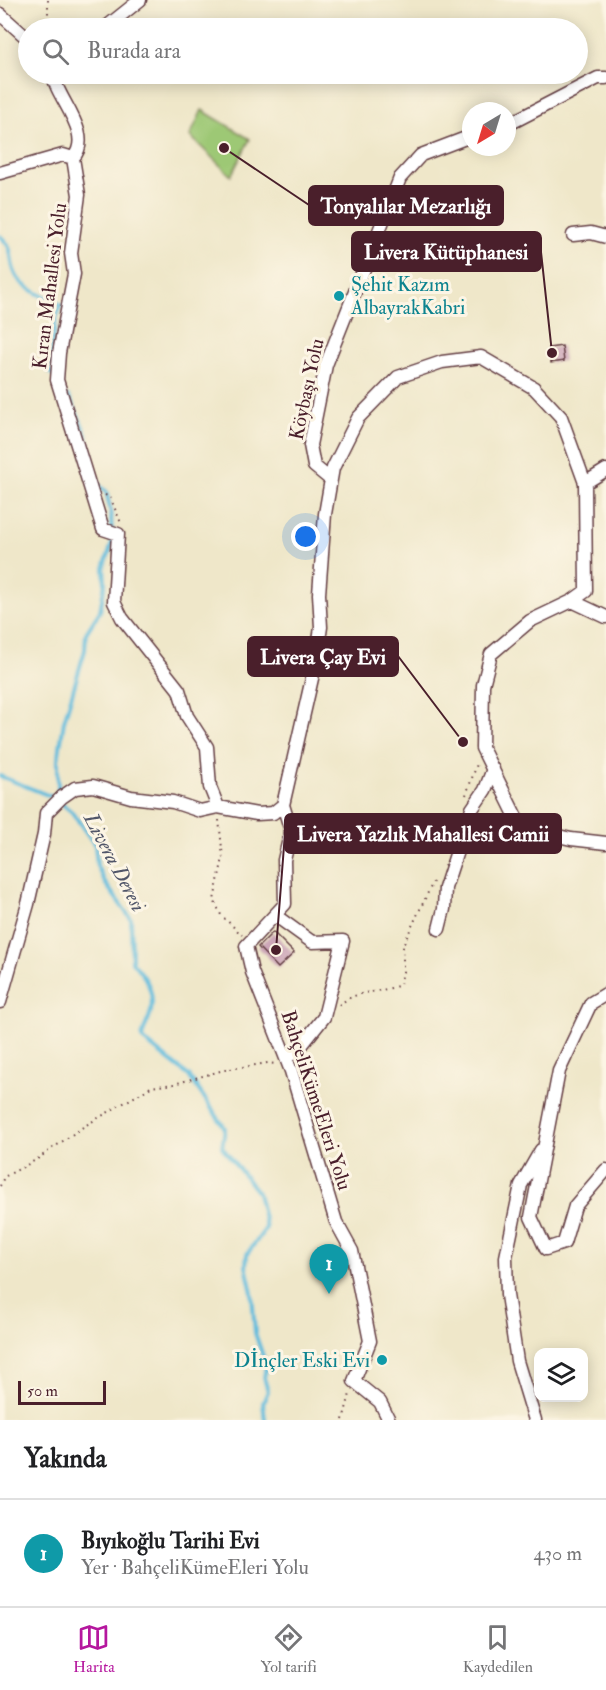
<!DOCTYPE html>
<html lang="tr">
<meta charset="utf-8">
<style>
body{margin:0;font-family:"IM FELL Double Pica",serif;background:#f2f2f2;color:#202124}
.controls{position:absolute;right:18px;bottom:18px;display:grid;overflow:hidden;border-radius:12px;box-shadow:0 3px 15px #0003}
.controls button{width:54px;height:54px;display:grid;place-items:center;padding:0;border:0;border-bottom:2px solid #e0e0e0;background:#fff;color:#202124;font:30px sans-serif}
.compass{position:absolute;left:462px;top:102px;width:54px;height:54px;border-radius:50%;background:#fff;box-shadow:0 3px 15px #0003;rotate:218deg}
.scale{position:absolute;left:18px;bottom:15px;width:88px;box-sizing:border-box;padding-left:6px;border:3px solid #4a1f2b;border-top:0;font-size:16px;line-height:21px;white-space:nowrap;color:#4a1f2b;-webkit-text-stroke:4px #fcf5e5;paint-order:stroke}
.you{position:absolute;left:306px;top:537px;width:21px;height:21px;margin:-15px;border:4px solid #fff;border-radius:50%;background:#1a73e8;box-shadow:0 0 0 9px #1a73e833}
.badge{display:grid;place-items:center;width:39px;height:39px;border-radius:50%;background:#b5179e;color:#fff;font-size:20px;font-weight:700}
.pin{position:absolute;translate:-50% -50px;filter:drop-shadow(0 2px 3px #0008)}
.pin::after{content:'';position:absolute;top:32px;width:21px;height:18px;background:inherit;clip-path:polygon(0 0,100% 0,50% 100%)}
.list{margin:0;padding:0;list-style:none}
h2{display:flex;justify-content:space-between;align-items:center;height:78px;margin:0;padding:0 24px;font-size:26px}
h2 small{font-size:20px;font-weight:400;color:#757577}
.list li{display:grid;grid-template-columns:39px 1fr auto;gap:18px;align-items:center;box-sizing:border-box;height:108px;padding:0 24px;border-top:2px solid #e0e0e0}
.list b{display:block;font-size:22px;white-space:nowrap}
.list p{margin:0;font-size:20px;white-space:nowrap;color:#757577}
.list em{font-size:20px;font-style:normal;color:#757577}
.icon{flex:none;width:33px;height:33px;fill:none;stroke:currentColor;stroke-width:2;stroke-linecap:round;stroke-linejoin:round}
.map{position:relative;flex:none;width:606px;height:1420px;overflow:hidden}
.search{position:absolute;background:#fff;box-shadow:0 3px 15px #0003;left:18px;right:18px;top:18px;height:66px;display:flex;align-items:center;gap:15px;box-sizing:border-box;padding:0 21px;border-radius:33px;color:#757577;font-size:22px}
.sheet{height:186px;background:#fff}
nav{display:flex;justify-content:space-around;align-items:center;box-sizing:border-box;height:84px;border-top:2px solid #e0e0e0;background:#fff;font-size:16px;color:#757577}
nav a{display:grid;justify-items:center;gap:3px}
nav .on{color:#b5179e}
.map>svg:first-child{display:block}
.green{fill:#9dc874;stroke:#747450;stroke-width:1.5}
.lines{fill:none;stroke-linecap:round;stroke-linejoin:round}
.stream{stroke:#5fbcdd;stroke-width:4}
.building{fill:#c396af}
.street-casing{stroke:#633d43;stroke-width:15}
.path{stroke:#633d43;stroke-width:2;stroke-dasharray:1.5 4.5;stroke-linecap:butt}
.street{stroke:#fff;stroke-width:12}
.culture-dot{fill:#0f9aa8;stroke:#fcf5e5;stroke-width:2}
.labels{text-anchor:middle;stroke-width:6;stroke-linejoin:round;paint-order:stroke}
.culture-label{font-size:20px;fill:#0d838f;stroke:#fcf5e5;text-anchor:start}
.street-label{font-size:20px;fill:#4a1f2b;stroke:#fcf5e5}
.water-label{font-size:21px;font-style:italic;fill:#515669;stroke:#fcf5e5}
.leader{fill:none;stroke:#4a1f2b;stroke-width:2}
.callout-dot{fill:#4a1f2b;stroke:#fcf5e5;stroke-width:2}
.callout{fill:#4a1f2b;stroke:#4a1f2b;stroke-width:2}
.callout-label{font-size:21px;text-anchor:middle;font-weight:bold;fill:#fff}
</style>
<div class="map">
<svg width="606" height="1420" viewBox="0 0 606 1420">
<rect width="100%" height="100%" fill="#fcf5e5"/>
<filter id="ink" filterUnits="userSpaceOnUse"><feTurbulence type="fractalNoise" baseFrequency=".0167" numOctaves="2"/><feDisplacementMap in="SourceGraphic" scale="12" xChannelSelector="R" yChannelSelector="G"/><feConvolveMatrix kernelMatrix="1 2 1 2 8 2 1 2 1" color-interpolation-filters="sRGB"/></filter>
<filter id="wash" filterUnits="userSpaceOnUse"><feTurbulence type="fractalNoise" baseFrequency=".008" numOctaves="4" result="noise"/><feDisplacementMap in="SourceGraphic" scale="24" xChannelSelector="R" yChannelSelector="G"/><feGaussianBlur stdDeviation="1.35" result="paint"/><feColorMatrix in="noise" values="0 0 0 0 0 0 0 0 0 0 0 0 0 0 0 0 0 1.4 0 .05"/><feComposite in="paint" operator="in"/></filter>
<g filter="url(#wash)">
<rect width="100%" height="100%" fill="#efe7c9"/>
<!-- green -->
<path class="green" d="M 202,110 L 250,139 L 231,176 L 190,136 Z"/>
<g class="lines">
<!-- stream -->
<path class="stream" d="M 0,236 C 17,251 7,260 17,277 C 25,290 48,298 61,305 L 56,318 L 49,371 L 53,375
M 0,776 L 55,798
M 58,797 L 58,760 L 64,721 L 85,650 L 86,633 L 100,611 L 105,583 L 104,568 L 112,543 L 111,512 L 106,491 C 89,482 91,451 86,435 C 81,421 75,409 68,396
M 61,803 L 72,812 L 95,845 L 97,866 L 105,883 L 131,919 L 132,962 C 145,976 155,990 151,1011 C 149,1021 143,1028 142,1039 L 189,1076 L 225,1128 L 222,1147 L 258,1193 L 266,1228 L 247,1254 L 246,1266 L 252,1293 L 255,1333 L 266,1365 L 264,1378 L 268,1391 L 263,1403 L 265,1420"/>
</g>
<g id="blocks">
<!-- building -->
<path class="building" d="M 562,346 L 564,361 L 551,363 L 549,348 Z
M 273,932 L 294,953 L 278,968 L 258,947 Z"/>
</g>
</g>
<g filter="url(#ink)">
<use href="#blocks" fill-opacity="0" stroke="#633d43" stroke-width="1.5"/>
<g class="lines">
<!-- street casing -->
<g class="street-casing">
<path id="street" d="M 0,14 L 28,39
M 105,28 L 140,0
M 53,74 C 55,97 95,134 73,158
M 507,125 L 598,78 L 606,78
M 0,173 L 63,155 L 73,158 L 79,195 L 71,253 L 74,274 L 59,353 L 57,380 L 103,529 L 118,534 L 114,602 L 122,618 L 179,690 L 187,716 L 207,747 L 210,787 L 218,807
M 573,235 L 591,233 L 606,237
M 331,480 L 314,466 L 310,445 L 326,365 L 400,178 L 421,155 L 471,136
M 585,483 L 606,470
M 572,601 L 606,617
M 276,916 L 312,942 L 343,941 L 324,1017 L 297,1051 L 286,1058
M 439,929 L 444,909 L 445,888 L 459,845 L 472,809 L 485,790 L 493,769
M 606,994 L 591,1003 L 559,1071 L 531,1217 L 546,1249 L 564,1243 L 575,1206 L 606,1170
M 0,1002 L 28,904 L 44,834 L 46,813 L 62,797 L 75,788 L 93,786 L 131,797 L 173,802 L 200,811 L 218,807 L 257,814 L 273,813 L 283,805
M 389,1420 L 380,1402 L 354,1381 L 370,1341 L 352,1251 L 336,1222 L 291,1071 L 252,972 L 246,946 L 285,904 L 284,860 L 291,831 L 283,805 L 316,661 L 321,627 L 319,594 L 325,514 L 333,468 L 358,418 L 398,377 L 442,362 L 481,357 L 534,388 L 561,417 L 585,483 L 586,591 L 572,601 L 530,621 L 491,654 L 483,685 L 482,748 L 521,827 L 571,839 L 606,843
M 535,1420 L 517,1361 L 507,1295 L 506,1257 L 521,1185 L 541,1150"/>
</g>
<!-- path -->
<path class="path" d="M 48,0 L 48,28
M 105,495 L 110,497 L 121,523
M 466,795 L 477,764
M 219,820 L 223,858 L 214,900 L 221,915 L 242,935
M 339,1005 C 358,989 377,994 400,985 L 403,972 L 403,945 L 433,882
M 0,1186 L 4,1177 L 36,1160 L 83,1127 L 151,1087 L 174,1084 L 224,1070 L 268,1063 L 276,1064
M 343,1420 L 350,1394"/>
<!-- street -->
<use href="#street" class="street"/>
</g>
</g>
<!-- markers -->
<g class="culture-dot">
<circle cx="339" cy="296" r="6"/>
<circle cx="382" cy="1360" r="6"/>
</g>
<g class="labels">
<!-- culture labels -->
<g class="culture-label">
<text x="351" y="291">Şehit Kazım<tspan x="351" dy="23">AlbayrakKabri</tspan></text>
<text x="370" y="1367" text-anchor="end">Dİnçler Eski Evi</text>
</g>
<!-- street labels -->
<g class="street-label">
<text transform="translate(49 286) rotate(-83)" y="7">Kıran Mahallesi Yolu</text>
<text transform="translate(306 389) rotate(-78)" y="7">Köybaşı Yolu</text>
<text transform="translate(317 1100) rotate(72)" y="7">BahçeliKümeEleri Yolu</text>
</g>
<!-- water labels -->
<g class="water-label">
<text transform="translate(115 862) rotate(62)" y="7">Livera Deresi</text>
</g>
</g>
<!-- callouts -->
<path class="leader" d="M224 148L309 205M552 353L541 252M463 742L398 656M276 950L285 833"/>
<g class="callout-dot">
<circle cx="224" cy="148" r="6"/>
<circle cx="552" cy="353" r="6"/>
<circle cx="463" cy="742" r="6"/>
<circle cx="276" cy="950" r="6"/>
</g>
<g class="callout">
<rect x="309" y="186" width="194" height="39" rx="6"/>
<rect x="352" y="232" width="189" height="39" rx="6"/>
<rect x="248" y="637" width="150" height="39" rx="6"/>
<rect x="285" y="814" width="276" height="39" rx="6"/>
</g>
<g class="callout-label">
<text x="406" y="213">Tonyalılar Mezarlığı</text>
<text x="446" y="259">Livera Kütüphanesi</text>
<text x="323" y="664">Livera Çay Evi</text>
<text x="423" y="841">Livera Yazlık Mahallesi Camii</text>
</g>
</svg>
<div class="controls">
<button><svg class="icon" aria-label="layers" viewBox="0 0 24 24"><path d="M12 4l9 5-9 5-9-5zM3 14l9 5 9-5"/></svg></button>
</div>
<svg class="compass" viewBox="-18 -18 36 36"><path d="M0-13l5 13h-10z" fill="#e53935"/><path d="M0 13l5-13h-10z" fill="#757577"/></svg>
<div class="scale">50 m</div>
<div class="you"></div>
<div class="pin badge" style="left:329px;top:1294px;background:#0f9aa8">1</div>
<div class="search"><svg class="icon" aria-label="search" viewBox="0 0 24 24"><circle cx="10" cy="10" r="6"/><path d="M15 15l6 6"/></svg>Burada ara</div>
</div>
<section class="sheet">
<h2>Yakında<small></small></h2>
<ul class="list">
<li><span class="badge" style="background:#0f9aa8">1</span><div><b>Bıyıkoğlu Tarihi Evi</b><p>Yer · BahçeliKümeEleri Yolu</p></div><em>430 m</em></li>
</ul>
</section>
<nav>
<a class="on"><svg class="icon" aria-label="map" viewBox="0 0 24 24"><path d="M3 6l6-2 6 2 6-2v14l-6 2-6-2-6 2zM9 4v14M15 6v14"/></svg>Harita</a>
<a><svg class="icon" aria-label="directions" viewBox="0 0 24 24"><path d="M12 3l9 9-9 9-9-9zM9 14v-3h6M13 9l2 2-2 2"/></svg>Yol tarifi</a>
<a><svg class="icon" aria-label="saved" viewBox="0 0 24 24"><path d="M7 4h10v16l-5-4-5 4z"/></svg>Kaydedilen</a>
</nav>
